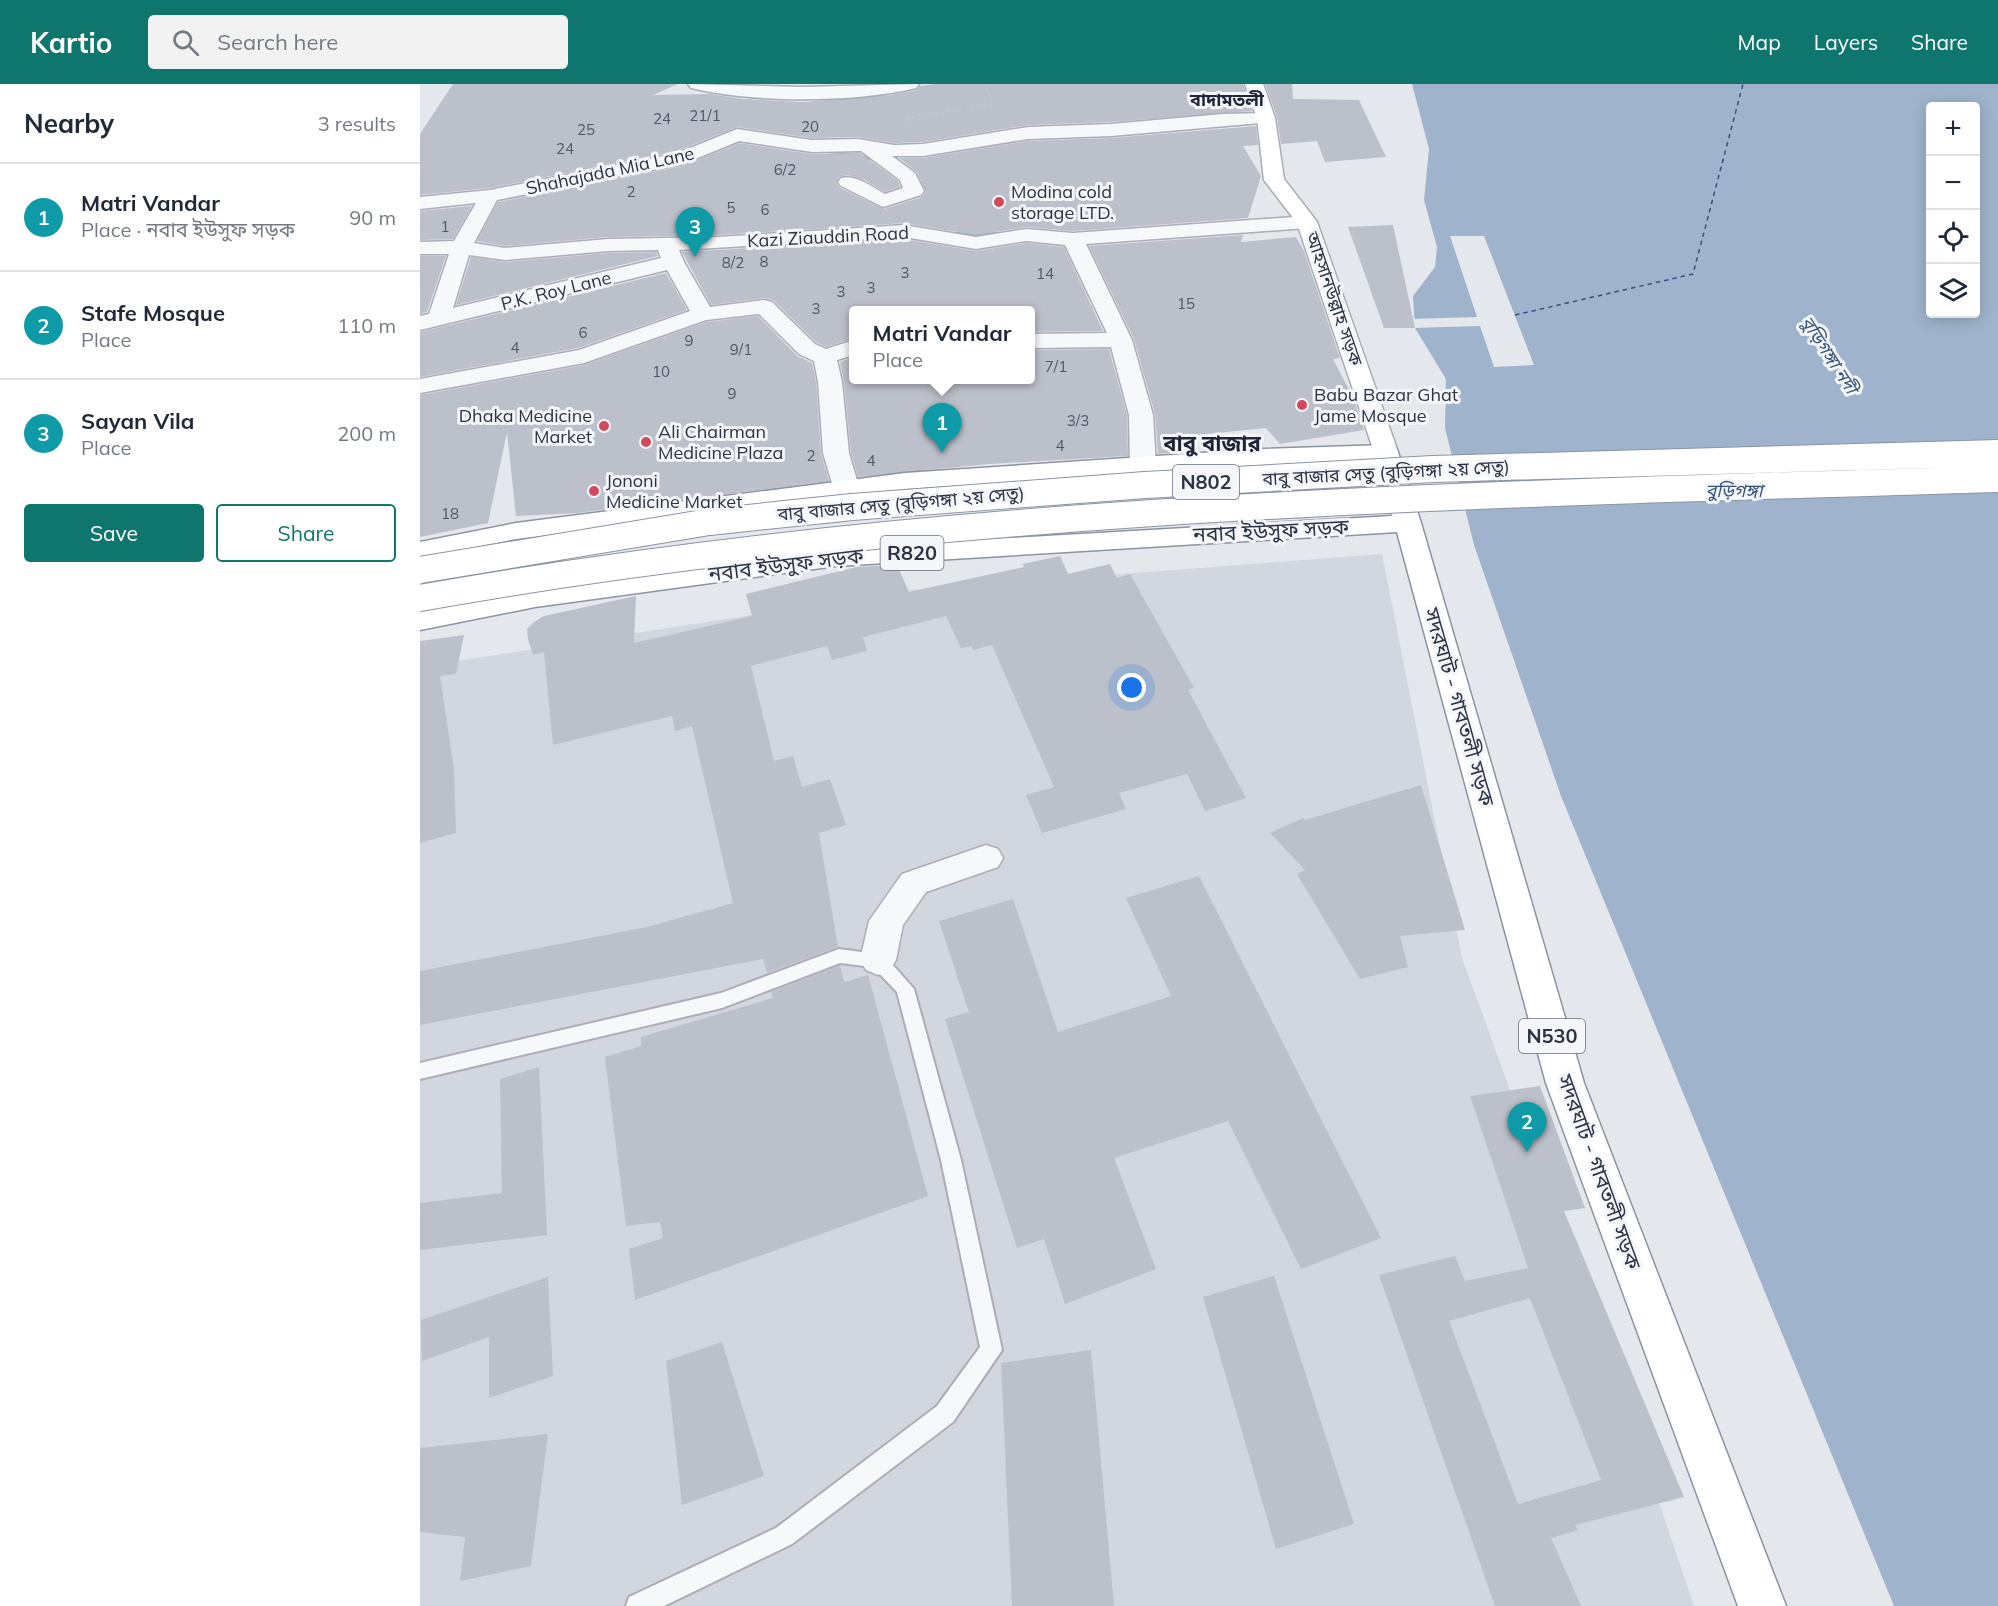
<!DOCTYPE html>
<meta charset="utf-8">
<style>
body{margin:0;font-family:Mulish,"Noto Sans Bengali",sans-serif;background:#f2f2f3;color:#1f2937}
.controls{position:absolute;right:18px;top:18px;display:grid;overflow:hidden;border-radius:6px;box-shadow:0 3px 15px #0003}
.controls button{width:54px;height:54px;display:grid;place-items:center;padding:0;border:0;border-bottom:2px solid #e0e1e3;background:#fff;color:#1f2937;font:30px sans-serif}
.you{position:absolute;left:712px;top:604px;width:21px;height:21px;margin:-15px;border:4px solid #fff;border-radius:50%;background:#1a73e8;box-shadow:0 0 0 9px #1a73e833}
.badge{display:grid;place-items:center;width:39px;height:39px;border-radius:50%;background:#0f766e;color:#fff;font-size:20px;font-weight:700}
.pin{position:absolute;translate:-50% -50px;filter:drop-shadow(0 2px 3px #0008)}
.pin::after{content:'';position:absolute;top:32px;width:21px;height:18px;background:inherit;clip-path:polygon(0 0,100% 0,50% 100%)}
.popup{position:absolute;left:429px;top:222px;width:186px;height:78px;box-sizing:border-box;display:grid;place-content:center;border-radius:6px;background:#fff;filter:drop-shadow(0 2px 4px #0005);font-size:20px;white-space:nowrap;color:#747a83}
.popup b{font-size:22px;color:#1f2937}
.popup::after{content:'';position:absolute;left:50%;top:100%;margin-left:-12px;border:12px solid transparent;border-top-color:#fff}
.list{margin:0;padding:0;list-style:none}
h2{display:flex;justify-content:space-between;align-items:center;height:78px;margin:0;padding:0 24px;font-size:26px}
h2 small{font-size:20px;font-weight:400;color:#747a83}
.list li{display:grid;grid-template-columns:39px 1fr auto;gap:18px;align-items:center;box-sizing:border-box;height:108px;padding:0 24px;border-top:2px solid #e0e1e3}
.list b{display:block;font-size:22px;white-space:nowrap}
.list p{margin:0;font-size:20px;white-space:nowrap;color:#747a83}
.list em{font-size:20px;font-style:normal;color:#747a83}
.actions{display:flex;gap:12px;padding:18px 24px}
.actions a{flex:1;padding:14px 0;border:2px solid #0f766e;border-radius:6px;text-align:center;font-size:21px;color:#0f766e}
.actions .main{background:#0f766e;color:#fff}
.icon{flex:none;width:33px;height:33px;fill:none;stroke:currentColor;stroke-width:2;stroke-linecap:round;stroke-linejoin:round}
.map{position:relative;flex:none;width:1578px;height:1522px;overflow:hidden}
header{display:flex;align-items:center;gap:36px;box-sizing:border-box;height:84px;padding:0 30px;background:#0f766e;color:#fff}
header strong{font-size:28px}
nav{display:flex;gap:33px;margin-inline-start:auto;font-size:21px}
.search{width:420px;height:54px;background:#f2f2f3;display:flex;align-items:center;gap:15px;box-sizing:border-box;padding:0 21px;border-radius:6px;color:#747a83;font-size:22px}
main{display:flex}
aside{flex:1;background:#fff}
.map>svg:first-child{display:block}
.built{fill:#d2d6de}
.water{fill:#9fb4cc;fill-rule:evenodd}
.pier{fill:#e4e7ec}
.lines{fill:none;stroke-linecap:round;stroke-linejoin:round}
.stream{fill:#9fb4cc;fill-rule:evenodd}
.ferry{stroke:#34527a;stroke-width:1.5;stroke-dasharray:4.5 4;stroke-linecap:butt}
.building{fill:#bbc0ca;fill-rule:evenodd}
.lane-casing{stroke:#a9aeb7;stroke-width:4}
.street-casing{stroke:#a9aeb7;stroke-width:3}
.secondary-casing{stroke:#a9aeb7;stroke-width:3}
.highway-casing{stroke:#8b94a3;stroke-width:3}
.path{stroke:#c2c5cb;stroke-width:2;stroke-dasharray:3 3;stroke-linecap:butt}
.lane{fill:#f7f8fa;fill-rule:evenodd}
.street{fill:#f7f8fa;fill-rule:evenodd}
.secondary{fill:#fff;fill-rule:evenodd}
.highway{fill:#fff;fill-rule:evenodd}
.highway-bridge-casing{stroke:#8b94a3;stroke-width:28;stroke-linecap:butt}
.highway-bridge{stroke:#fff;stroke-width:26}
.poi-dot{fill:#d1495b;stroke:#f4f6f9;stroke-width:2}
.labels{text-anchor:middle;stroke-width:6;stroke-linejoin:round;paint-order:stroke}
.far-number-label{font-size:15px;fill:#4f5766}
.far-neighbourhood-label{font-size:18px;font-weight:bold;fill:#1d2536;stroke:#f4f6f9}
.far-street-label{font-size:18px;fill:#2b3445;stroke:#f4f6f9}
.far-poi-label{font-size:18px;fill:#2b3445;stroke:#f4f6f9;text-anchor:start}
.far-water-label{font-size:18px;font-style:italic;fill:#34527a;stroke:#f4f6f9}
.shield{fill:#f4f6f9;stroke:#676e7b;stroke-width:1.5}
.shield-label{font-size:20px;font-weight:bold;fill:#2b3445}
.street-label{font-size:21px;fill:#2b3445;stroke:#f4f6f9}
.far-district-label{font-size:22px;font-weight:bold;fill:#1d2536;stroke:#f4f6f9}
</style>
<header>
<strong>Kartio</strong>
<div class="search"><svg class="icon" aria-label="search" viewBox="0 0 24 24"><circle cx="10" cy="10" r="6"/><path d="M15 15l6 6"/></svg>Search here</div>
<nav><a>Map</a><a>Layers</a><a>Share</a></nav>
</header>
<main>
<aside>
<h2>Nearby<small>3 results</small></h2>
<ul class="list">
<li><span class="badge" style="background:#0f9aa8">1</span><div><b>Matri Vandar</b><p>Place · নবাব ইউসুফ সড়ক</p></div><em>90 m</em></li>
<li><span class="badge" style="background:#0f9aa8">2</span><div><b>Stafe Mosque</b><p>Place</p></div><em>110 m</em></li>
<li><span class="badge" style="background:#0f9aa8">3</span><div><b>Sayan Vila</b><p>Place</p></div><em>200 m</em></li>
</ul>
<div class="actions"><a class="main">Save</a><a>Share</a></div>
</aside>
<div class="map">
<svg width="1578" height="1522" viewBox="0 0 1578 1522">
<rect width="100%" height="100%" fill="#e4e7ec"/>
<!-- built -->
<path class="built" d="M 962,470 L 1042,874 L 1223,1372 L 1274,1522 L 0,1522 L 0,583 L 490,506 Z"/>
<!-- water -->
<path class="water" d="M 992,0 L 1578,0 L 1578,1522 L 1474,1522 L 1141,712 L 1054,461 L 1025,344 L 1026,295 L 995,244 L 993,212 L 1015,183 L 1017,163 L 1004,116 L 1009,65 ZM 1510,22 L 1556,22 L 1556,230 L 1510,230 Z"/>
<!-- pier -->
<path class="pier" d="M 1030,152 L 1064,152 L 1114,281 L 1074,283 L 1060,242 L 992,244 L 990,235 L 1057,233 Z"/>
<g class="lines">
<!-- stream -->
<path class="stream" d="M 400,64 L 466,75 L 469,77 L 466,79 L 398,67 L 398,65 Z
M 514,148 L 592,148 L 596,150 L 592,152 L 517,152 L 513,150 Z"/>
<!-- ferry -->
<path class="ferry" d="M 1095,231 L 1273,190 L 1323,0"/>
</g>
<!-- building -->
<path class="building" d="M 33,0 L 258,0 L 233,11 L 290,10 L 323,15 L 383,18 L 471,11 L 496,6 L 500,2 L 516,0 L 823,0 L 832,27 L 691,38 L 608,41 L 503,58 L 474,59 L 438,53 L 392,54 L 317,43 L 257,67 L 70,104 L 0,111 L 0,50 Z
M 845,0 L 872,0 L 873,15 L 939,16 L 966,73 L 905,78 L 897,57 L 861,60 L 857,33 Z
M 836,42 L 838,61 L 823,62 L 841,92 L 828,134 L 653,147 L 606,143 L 556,151 L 484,139 L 298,151 L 188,153 L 85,162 L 57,157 L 78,118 L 263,82 L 319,59 L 392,70 L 440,69 L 478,97 L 480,103 L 465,108 L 445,96 L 427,91 L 419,93 L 416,99 L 420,104 L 464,125 L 502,113 L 506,108 L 497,88 L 479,74 L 503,74 L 608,57 L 691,54 Z
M 52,122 L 33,155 L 0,156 L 0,127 Z
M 973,141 L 995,244 L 964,244 L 928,143 Z
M 823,151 L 821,158 L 876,153 L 884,167 L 920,274 L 913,275 L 933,313 L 944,346 L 860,360 L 846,344 L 757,353 L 759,368 L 738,370 L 735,330 L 714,255 L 669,162 Z
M 484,155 L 556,167 L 606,159 L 644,163 L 683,247 L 610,248 L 610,226 L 434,226 L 434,254 L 406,263 L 396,258 L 353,216 L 344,214 L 291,221 L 262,168 Z
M 236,168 L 238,172 L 36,221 L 51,173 L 85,178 L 188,169 Z
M 0,172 L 26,172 L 7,228 L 0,230 Z
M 246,189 L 267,226 L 158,264 L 0,293 L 0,248 Z
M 338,232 L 377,272 L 392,279 L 396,298 L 401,369 L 409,397 L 157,429 L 96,432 L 87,348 L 68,439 L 0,453 L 0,311 L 164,281 L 286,238 Z
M 689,265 L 707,331 L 708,372 L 569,380 L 438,393 L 431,369 L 424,298 L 420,278 L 434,273 L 434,296 L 610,296 L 610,266 Z
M 640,472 L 648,490 L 690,480 L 697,494 L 710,490 L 774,604 L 768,606 L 826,714 L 785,727 L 767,690 L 699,709 L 706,725 L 622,749 L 606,711 L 634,703 L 572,561 L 553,566 L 552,562 L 541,564 L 526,532 L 443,553 L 447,567 L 412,576 L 407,562 L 331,582 L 354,677 L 373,672 L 382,703 L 410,695 L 426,741 L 399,749 L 418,863 L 347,889 L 343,875 L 0,941 L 0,887 L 227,843 L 313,819 L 272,642 L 255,647 L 252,632 L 133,661 L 124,568 L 113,571 L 108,555 L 107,545 L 114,538 L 124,532 L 216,512 L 214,559 L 332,532 L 326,510 L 437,483 L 477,481 L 489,508 L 604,483 L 603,480 Z
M 44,551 L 36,590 L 20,592 L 34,686 L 36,749 L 0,759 L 0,557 Z
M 1001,701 L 1045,846 L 980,852 L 988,883 L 940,895 L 877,790 L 885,786 L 850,749 L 883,734 L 885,736 Z
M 779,792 L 961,1154 L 881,1185 L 808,1037 L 694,1074 L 736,1185 L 645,1220 L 624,1155 L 597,1164 L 525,935 L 549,928 L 519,837 L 593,815 L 638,948 L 751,912 L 706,814 Z
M 420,881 L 424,898 L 448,891 L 508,1112 L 215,1216 L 209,1165 L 243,1154 L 240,1138 L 206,1142 L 185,973 L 221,962 L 221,953 L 353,914 L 351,908 Z
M 119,983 L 127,1151 L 0,1166 L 0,1119 L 82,1109 L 80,995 Z
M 1120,1002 L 1165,1124 L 1144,1127 L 1264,1413 L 1155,1441 L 1158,1446 L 1131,1454 L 1161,1522 L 1075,1522 L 959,1191 L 1035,1172 L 1045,1197 L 1108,1184 L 1050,1012 ZM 1110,1214 L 1181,1396 L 1098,1420 L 1029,1237 Z
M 854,1192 L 934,1440 L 856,1465 L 783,1213 Z
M 128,1193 L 133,1292 L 69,1314 L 69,1253 L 2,1277 L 1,1236 Z
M 302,1258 L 344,1392 L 262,1421 L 246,1277 Z
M 671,1266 L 694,1522 L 592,1522 L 581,1279 Z
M 128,1350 L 111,1482 L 40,1497 L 45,1453 L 0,1448 L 0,1364 Z"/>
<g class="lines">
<!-- lane casing -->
<g class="lane-casing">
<path id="lane" d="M 419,865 L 464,871 L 494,905 L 541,1076 L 582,1266 L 533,1338 L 372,1460 L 244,1522 L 206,1522 L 209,1513 L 356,1444 L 517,1322 L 560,1263 L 521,1076 L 477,908 L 453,883 L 420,879 L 302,924 L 0,995 L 0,979 L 301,909 Z"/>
</g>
<!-- street casing -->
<g class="street-casing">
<path id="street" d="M 268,0 L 384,3 L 499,0 L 496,4 C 434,19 333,19 271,4 Z
M 846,29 L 852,30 L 855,34 L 852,38 L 691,52 L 608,55 L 503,72 L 472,72 L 495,89 L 504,107 L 501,111 L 463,123 L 421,102 L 418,98 L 421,94 C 436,90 452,103 465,110 L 483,104 L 480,96 L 441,67 L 392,68 L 319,57 L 263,80 L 77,116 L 54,159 L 85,164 L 188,155 L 298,153 L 484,141 L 556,153 L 606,145 L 653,149 L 887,132 L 894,134 L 897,138 L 894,142 L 887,144 L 666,160 L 712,256 L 733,331 L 736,382 L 732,387 L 723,390 L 714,387 L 710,382 L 709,331 L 691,263 L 610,264 L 610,250 L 687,249 L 645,161 L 606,157 L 556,165 L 484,153 L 259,166 L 264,178 L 290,223 L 344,216 L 352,218 L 395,260 L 406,265 L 434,256 L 434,271 L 417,276 L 422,298 L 429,369 L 445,423 L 441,429 L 432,431 L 423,429 L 419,423 L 403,369 L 398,298 L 394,277 L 379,270 L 339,230 L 286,236 L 164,279 L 0,309 L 0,295 L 159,266 L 270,227 L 247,186 L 0,246 L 0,232 L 9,230 L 29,170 L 0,170 L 0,158 L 34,157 L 56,119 L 0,125 L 0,113 L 70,106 L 258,69 L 317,45 L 392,56 L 438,55 L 474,61 L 503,60 L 608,43 L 691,40 L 803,30 ZM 238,166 L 241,174 L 33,224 L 49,171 L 85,176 L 188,167 Z
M 566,761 L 578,765 L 583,774 L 578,783 L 506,808 L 483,841 L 476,876 L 470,886 L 458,891 L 446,886 L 440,876 L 449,837 L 482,790 Z"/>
</g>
<!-- secondary casing -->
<g class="secondary-casing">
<path id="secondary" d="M 825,0 L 843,0 L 855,34 L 864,95 L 897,138 L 978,368 L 975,373 L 966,375 L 957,373 L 954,368 L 877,139 L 844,96 L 837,34 Z"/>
</g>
<!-- highway casing -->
<g class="highway-casing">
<path id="highway" d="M 966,361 L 975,363 L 978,368 L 1001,439 L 1164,999 L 1366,1522 L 1318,1522 L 1126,999 L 977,448 L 416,482 L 115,523 L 0,546 L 0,528 L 115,505 L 416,464 L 972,432 L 956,376 L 841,381 L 485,405 L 96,455 L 0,474 L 0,458 L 96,439 L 485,389 L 841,365 Z"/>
</g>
<!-- path -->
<path class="path" d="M 491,40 L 487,34 L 573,20 L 565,0"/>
<!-- lane -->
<use href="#lane" class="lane"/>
<!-- street -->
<use href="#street" class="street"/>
<!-- secondary -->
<use href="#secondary" class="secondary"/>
<!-- highway -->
<use href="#highway" class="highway"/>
<!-- highway-bridge casing -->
<g class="highway-bridge-casing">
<path id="highway-bridge" d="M 0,486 L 289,438 L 432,423 L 725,401 L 1013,385 L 1578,369
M 0,514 C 521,421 1051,411 1578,395"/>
</g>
<!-- highway-bridge -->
<use href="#highway-bridge" class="highway-bridge"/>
</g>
<!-- markers -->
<g class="poi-dot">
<circle cx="579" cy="118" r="6"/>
<circle cx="882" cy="321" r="6"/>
<circle cx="184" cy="342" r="6"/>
<circle cx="226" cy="358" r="6"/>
<circle cx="174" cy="407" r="6"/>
</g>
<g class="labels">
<!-- far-number labels -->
<g class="far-number-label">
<text x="285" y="37">21/1</text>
<text x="242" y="40">24</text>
<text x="390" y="48">20</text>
<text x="166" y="51">25</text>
<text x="145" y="70">24</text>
<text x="365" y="91">6/2</text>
<text x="211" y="113">2</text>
<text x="311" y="129">5</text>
<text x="345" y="131">6</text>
<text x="25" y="148">1</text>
<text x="344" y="183">8</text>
<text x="313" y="184">8/2</text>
<text x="485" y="194">3</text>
<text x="625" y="195">14</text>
<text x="451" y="209">3</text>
<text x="421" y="213">3</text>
<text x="766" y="225">15</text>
<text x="396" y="230">3</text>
<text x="163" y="254">6</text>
<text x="269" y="262">9</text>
<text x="95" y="269">4</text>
<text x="321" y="271">9/1</text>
<text x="636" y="288">7/1</text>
<text x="241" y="293">10</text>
<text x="312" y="315">9</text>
<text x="658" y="342">3/3</text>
<text x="640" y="367">4</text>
<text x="391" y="377">2</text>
<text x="451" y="382">4</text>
<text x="30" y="435">18</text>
</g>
<!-- far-neighbourhood labels -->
<g class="far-neighbourhood-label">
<text x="807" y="22">বাদামতলী</text>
</g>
<!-- far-street labels -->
<g class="far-street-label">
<text transform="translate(190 87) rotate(-12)" y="6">Shahajada Mia Lane</text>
<text transform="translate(408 153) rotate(-3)" y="6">Kazi Ziauddin Road</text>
<text transform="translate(136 207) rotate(-14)" y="6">P.K. Roy Lane</text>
<text transform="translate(914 215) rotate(71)" y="6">আহসানউল্লাহ সড়ক</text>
<text transform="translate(966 389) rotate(-3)" y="6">বাবু বাজার সেতু (বুড়িগঙ্গা ২য় সেতু)</text>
<text transform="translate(481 420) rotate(-5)" y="6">বাবু বাজার সেতু (বুড়িগঙ্গা ২য় সেতু)</text>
</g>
<!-- far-poi labels -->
<g class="far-poi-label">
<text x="591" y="114">Modina cold<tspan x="591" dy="21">storage LTD.</tspan></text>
<text x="894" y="317">Babu Bazar Ghat<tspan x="894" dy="21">Jame Mosque</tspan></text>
<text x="172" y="338" text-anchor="end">Dhaka Medicine<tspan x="172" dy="21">Market</tspan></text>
<text x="238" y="354">Ali Chairman<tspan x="238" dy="21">Medicine Plaza</tspan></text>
<text x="186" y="403">Jononi<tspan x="186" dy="21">Medicine Market</tspan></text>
</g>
<!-- far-water labels -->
<g class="far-water-label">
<text transform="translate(1409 271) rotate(57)" y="6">বুড়িগঙ্গা নদী</text>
<text x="1314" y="413">বুড়িগঙ্গা</text>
</g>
<!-- shield labels -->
<g class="shield">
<rect x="753" y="381" width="66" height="34" rx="4.5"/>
<rect x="460.5" y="452" width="63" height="34" rx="4.5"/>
<rect x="1099" y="935" width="66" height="34" rx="4.5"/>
</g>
<g class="shield-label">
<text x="786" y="405">N802</text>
<text x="492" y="476">R820</text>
<text x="1132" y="959">N530</text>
</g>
<!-- street labels -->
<g class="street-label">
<text transform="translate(851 447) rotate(-3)" y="7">নবাব ইউসুফ সড়ক</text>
<text transform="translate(366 481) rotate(-7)" y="7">নবাব ইউসুফ সড়ক</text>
<text transform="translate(1039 623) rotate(74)" y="7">সদরঘাট - গাবতলী সড়ক</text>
<text transform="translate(1179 1088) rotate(70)" y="7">সদরঘাট - গাবতলী সড়ক</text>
</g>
<!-- far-district labels -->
<g class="far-district-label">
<text x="792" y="367">বাবু বাজার</text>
</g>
</g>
</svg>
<div class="controls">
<button>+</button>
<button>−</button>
<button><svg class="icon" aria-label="locate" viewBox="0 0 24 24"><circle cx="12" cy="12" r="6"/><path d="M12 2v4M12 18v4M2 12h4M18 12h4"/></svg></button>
<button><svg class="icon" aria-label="layers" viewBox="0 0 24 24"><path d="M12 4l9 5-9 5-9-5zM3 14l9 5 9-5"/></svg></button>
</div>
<div class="you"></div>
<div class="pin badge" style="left:522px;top:369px;background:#0f9aa8">1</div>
<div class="popup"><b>Matri Vandar</b>Place</div>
<div class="pin badge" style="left:1107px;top:1068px;background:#0f9aa8">2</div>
<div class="pin badge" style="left:275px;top:173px;background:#0f9aa8">3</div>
</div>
</main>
